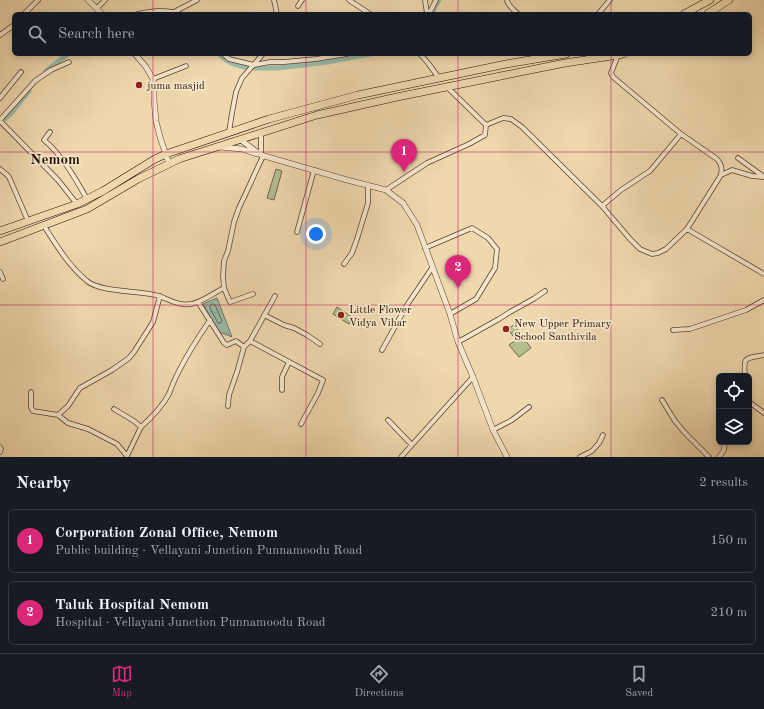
<!DOCTYPE html>
<meta charset="utf-8">
<style>
body{margin:0;font-family:"Old Standard TT",serif;background:#20242c;color:#f1f3f6}
.controls{position:absolute;right:12px;bottom:12px;display:grid;overflow:hidden;border-radius:6px;box-shadow:0 2px 6px #0003}
.controls button{width:36px;height:36px;display:grid;place-items:center;padding:0;border:0;border-bottom:1px solid #363941;background:#171b24;color:#f1f3f6;font:20px sans-serif}
.you{position:absolute;left:316px;top:234px;width:14px;height:14px;margin:-10px;border:3px solid #fff;border-radius:50%;background:#1a73e8;box-shadow:0 0 0 6px #1a73e833}
.badge{display:grid;place-items:center;width:26px;height:26px;border-radius:50%;background:#db2777;color:#fff;font-size:13px;font-weight:700}
.pin{position:absolute;translate:-50% -33px;filter:drop-shadow(0 1px 2px #0008)}
.pin::after{content:'';position:absolute;top:21px;width:14px;height:12px;background:inherit;clip-path:polygon(0 0,100% 0,50% 100%)}
.list{margin:0;padding:0;list-style:none}
h2{display:flex;justify-content:space-between;align-items:center;height:52px;margin:0;padding:0 16px;font-size:17px}
h2 small{font-size:13px;font-weight:400;color:#9ea1a6}
.list li{display:grid;grid-template-columns:26px 1fr auto;gap:12px;align-items:center;box-sizing:border-box;height:64px;margin:0 8px 8px;padding:0 8px;border:1px solid #363941;border-radius:6px}
.list b{display:block;font-size:15px;white-space:nowrap}
.list p{margin:0;font-size:13px;white-space:nowrap;color:#9ea1a6}
.list em{font-size:13px;font-style:normal;color:#9ea1a6}
.icon{flex:none;width:22px;height:22px;fill:none;stroke:currentColor;stroke-width:2;stroke-linecap:round;stroke-linejoin:round}
.map{position:relative;flex:none;width:764px;height:457px;overflow:hidden}
.search{position:absolute;background:#171b24;box-shadow:0 2px 6px #0003;left:12px;right:12px;top:12px;height:44px;display:flex;align-items:center;gap:10px;box-sizing:border-box;padding:0 14px;border-radius:6px;color:#9ea1a6;font-size:15px}
.sheet{height:196px;background:#171b24}
nav{display:flex;justify-content:space-around;align-items:center;box-sizing:border-box;height:56px;border-top:1px solid #363941;background:#171b24;font-size:11px;color:#9ea1a6}
nav a{display:grid;justify-items:center;gap:2px}
nav .on{color:#db2777}
.map>svg:first-child{display:block}
.park{fill:#b3bf8f;stroke:#6e6848}
.water{fill:url(#water-ripples);stroke:#6d7665}
.lines{fill:none;stroke-linecap:round;stroke-linejoin:round}
.shore{stroke:#626654;stroke-width:1}
.canal{stroke:#9abaa9;stroke-width:5}
.minor-casing{stroke:#5a422c;stroke-width:5.5}
.tertiary-casing{stroke:#5a422c;stroke-width:6}
.primary-casing{stroke:#291100;stroke-width:8}
.minor{stroke:#f5e5ca;stroke-width:4}
.tertiary{stroke:#f5e5ca;stroke-width:5}
.primary{stroke:#efd7ae;stroke-width:7}
.grid{fill:none;stroke:#c2185b;stroke-width:1;stroke-opacity:0.55}
.poi-dot{fill:#8f2418;stroke:#f5e5ca;stroke-width:1.5}
.labels{text-anchor:middle;stroke-width:3.5;stroke-linejoin:round;paint-order:stroke}
.poi-label{font-size:11px;fill:#291100;stroke:#f5e5ca;text-anchor:start}
.district-label{font-size:15px;font-weight:bold;fill:#291100;stroke:#f5e5ca}
</style>
<div class="map">
<svg width="764" height="457" viewBox="0 0 764 457">
<defs>
<pattern id="water-ripples" width="26" height="14" patternUnits="userSpaceOnUse"><rect width="26" height="14" fill="#9abaa9"/><path d="M2 4q2-2 4 0t4 0M15 11q2-2 4 0t4 0" fill="none" stroke="#859f90"/></pattern>
</defs>
<rect width="100%" height="100%" fill="#efd7ae"/>
<filter id="stains"><feTurbulence type="fractalNoise" baseFrequency=".005" numOctaves="4"/><feColorMatrix values="0 0 0 0 .2 0 0 0 0 .09 0 0 0 0 .02 0 0 0 .5 -.17"/></filter>
<radialGradient id="worn" r=".72"><stop offset=".6" stop-color="#630" stop-opacity="0"/><stop offset="1" stop-color="#630" stop-opacity=".3"/></radialGradient>
<!-- park -->
<path class="park" d="M 276,169 L 282,171 L 274,200 L 267,198 Z
M 337,307 L 353,318 L 349,324 L 333,314 Z
M 514,325 L 531,348 L 519,357 L 509,345 L 516,340 L 508,329 Z"/>
<!-- water -->
<path class="water" d="M 217,298 L 232,337 L 219,332 L 203,304 Z"/>
<g class="lines">
<!-- shore -->
<path class="shore" d="M 213,304 L 215,305 L 222,321 L 221,323 L 218,323 L 210,308 L 210,306 Z"/>
<!-- canal -->
<path class="canal" d="M 431,14 L 439,0
M 219,54 C 229,64 236,65 249,68
M 254,68 L 278,68 L 328,62 L 370,54
M 46,71 L 68,54
M 5,119 L 12,112 L 29,91"/>
<!-- minor casing -->
<g class="minor-casing">
<path id="minor" d="M 274,0 L 277,14
M 349,0 L 370,14
M 425,0 L 427,14
M 507,0 C 508,6 514,10 518,14
M 298,6 L 302,0
M 97,8 L 105,0
M 174,12 L 197,0
M 24,14 L 38,0
M 138,14 C 152,11 166,9 180,14
M 429,14 L 436,0
M 598,14 L 610,0
M 0,35 L 14,25
M 223,54 L 229,59 L 254,65 L 270,62 L 284,62 L 316,59 L 347,54
M 420,54 L 428,63 L 439,78
M 153,79 L 186,66
M 0,98 L 21,72
M 0,120 L 35,81 L 51,70 L 69,62
M 0,121 L 58,180 L 77,204
M 486,125 L 503,118 L 511,119 L 522,127 L 602,206 L 630,239 L 640,249 L 652,254 L 658,253 L 666,249 L 687,229 L 721,175 C 722,168 722,165 717,159 L 681,134 L 613,77 L 611,73 L 618,55
M 50,132 L 44,140 C 63,156 75,178 87,199
M 229,132 L 232,113 L 236,92 L 242,78 L 263,54
M 261,155 L 261,133
M 738,158 L 764,177
M 0,169 L 6,174 L 9,177 L 28,221
M 721,175 L 732,170 L 752,176 L 764,177
M 386,190 L 427,163 L 469,144 L 485,135 L 486,125 L 447,87
M 602,206 L 621,190 L 650,171 L 681,134
M 44,226 C 57,246 68,265 87,281 C 102,293 140,290 159,296 C 170,300 179,306 191,304 C 201,303 215,292 224,288
M 687,229 L 764,274
M 297,232 L 314,170
M 425,248 L 472,228 L 488,238 L 497,249 L 495,268 L 476,299 L 450,314
M 344,264 L 352,253 L 357,239 L 368,203 L 368,186
M 0,272 L 3,279
M 253,294 L 230,302 L 224,288 L 223,276 L 224,261 L 228,251 L 234,222 L 239,208 L 263,156
M 198,302 L 224,343 L 227,345 L 236,341 L 244,347 L 250,341 L 275,296
M 264,315 L 284,325 L 294,328 L 307,335 L 320,344
M 673,330 L 690,329 L 746,310 L 764,300
M 250,341 L 323,380 L 318,393 L 301,424
M 458,342 L 499,319 L 510,312 L 535,298 L 545,291
M 382,350 L 407,305 L 432,268
M 745,376 C 743,355 746,359 764,355
M 282,390 L 282,377 L 289,362
M 31,392 L 31,407 L 33,411 L 58,415
M 662,400 L 675,421 L 684,432 L 709,457
M 749,402 L 764,413
M 228,406 L 229,395 L 237,372 L 244,347
M 114,409 L 134,421 L 141,427 C 151,418 162,407 169,394 C 172,386 175,378 179,371 C 188,353 199,336 210,320
M 388,420 L 411,444
M 141,427 L 127,456 L 117,444 L 88,429 L 68,423 L 58,415 L 68,406 L 80,388 L 112,370 L 129,358 L 134,352 L 153,322 L 160,296
M 493,430 L 512,420 L 529,407
M 0,447 L 1,449 L 0,452
M 401,457 L 473,377
M 580,457 L 592,451 L 599,443 L 603,435
M 719,457 L 724,450 L 725,442"/>
</g>
<!-- tertiary casing -->
<g class="tertiary-casing">
<path id="tertiary" d="M 88,0 L 102,14
M 135,54 L 146,67 L 153,79 L 154,90 L 154,100 L 156,121 L 160,137 L 169,164
M 241,140 L 261,155 L 347,180 L 386,190 L 403,203 L 417,225 L 450,314 L 458,342 L 473,377 L 493,430 L 507,457
M 220,147 L 242,149 L 257,154"/>
</g>
<!-- primary casing -->
<g class="primary-casing">
<path id="primary" d="M 684,14 L 710,0
M 707,14 L 729,0
M 0,231 L 77,204 L 103,191 L 155,159 L 166,154 L 269,119 L 358,95 L 506,64 L 566,54
M 0,242 L 87,209 L 138,179 L 179,159 L 317,115 L 397,97 L 565,63 L 618,55 L 623,54"/>
</g>
<!-- minor -->
<use href="#minor" class="minor"/>
<!-- tertiary -->
<use href="#tertiary" class="tertiary"/>
<!-- primary -->
<use href="#primary" class="primary"/>
</g>
<!-- grid -->
<path class="grid" d="M 153,0 L 153,14M 306,0 L 306,14M 458,0 L 458,14M 611,0 L 611,14M 153,54 L 153,457M 306,54 L 306,457M 458,54 L 458,457M 611,54 L 611,457M 0,152 L 764,152M 0,305 L 764,305"/>
<!-- markers -->
<g class="poi-dot">
<circle cx="139" cy="85" r="4"/>
<circle cx="341" cy="315" r="4"/>
<circle cx="506" cy="329" r="4"/>
</g>
<g class="labels">
<!-- poi labels -->
<g class="poi-label">
<text x="147" y="89">juma masjid</text>
<text x="349" y="313">Little Flower<tspan x="349" dy="13">Vidya Vihar</tspan></text>
<text x="514" y="327">New Upper Primary<tspan x="514" dy="13">School Santhivila</tspan></text>
</g>
<!-- district labels -->
<g class="district-label">
<text x="55" y="164">Nemom</text>
</g>
</g>
<rect width="100%" height="100%" filter="url(#stains)"/>
<rect width="100%" height="100%" fill="url(#worn)"/>
</svg>
<div class="controls">
<button><svg class="icon" aria-label="locate" viewBox="0 0 24 24"><circle cx="12" cy="12" r="6"/><path d="M12 2v4M12 18v4M2 12h4M18 12h4"/></svg></button>
<button><svg class="icon" aria-label="layers" viewBox="0 0 24 24"><path d="M12 4l9 5-9 5-9-5zM3 14l9 5 9-5"/></svg></button>
</div>
<div class="you"></div>
<div class="pin badge" style="left:404px;top:172px">1</div>
<div class="pin badge" style="left:458px;top:288px">2</div>
<div class="search"><svg class="icon" aria-label="search" viewBox="0 0 24 24"><circle cx="10" cy="10" r="6"/><path d="M15 15l6 6"/></svg>Search here</div>
</div>
<section class="sheet">
<h2>Nearby<small>2 results</small></h2>
<ul class="list">
<li><span class="badge">1</span><div><b>Corporation Zonal Office, Nemom</b><p>Public building · Vellayani Junction Punnamoodu Road</p></div><em>150 m</em></li>
<li><span class="badge">2</span><div><b>Taluk Hospital Nemom</b><p>Hospital · Vellayani Junction Punnamoodu Road</p></div><em>210 m</em></li>
</ul>
</section>
<nav>
<a class="on"><svg class="icon" aria-label="map" viewBox="0 0 24 24"><path d="M3 6l6-2 6 2 6-2v14l-6 2-6-2-6 2zM9 4v14M15 6v14"/></svg>Map</a>
<a><svg class="icon" aria-label="directions" viewBox="0 0 24 24"><path d="M12 3l9 9-9 9-9-9zM9 14v-3h6M13 9l2 2-2 2"/></svg>Directions</a>
<a><svg class="icon" aria-label="saved" viewBox="0 0 24 24"><path d="M7 4h10v16l-5-4-5 4z"/></svg>Saved</a>
</nav>
